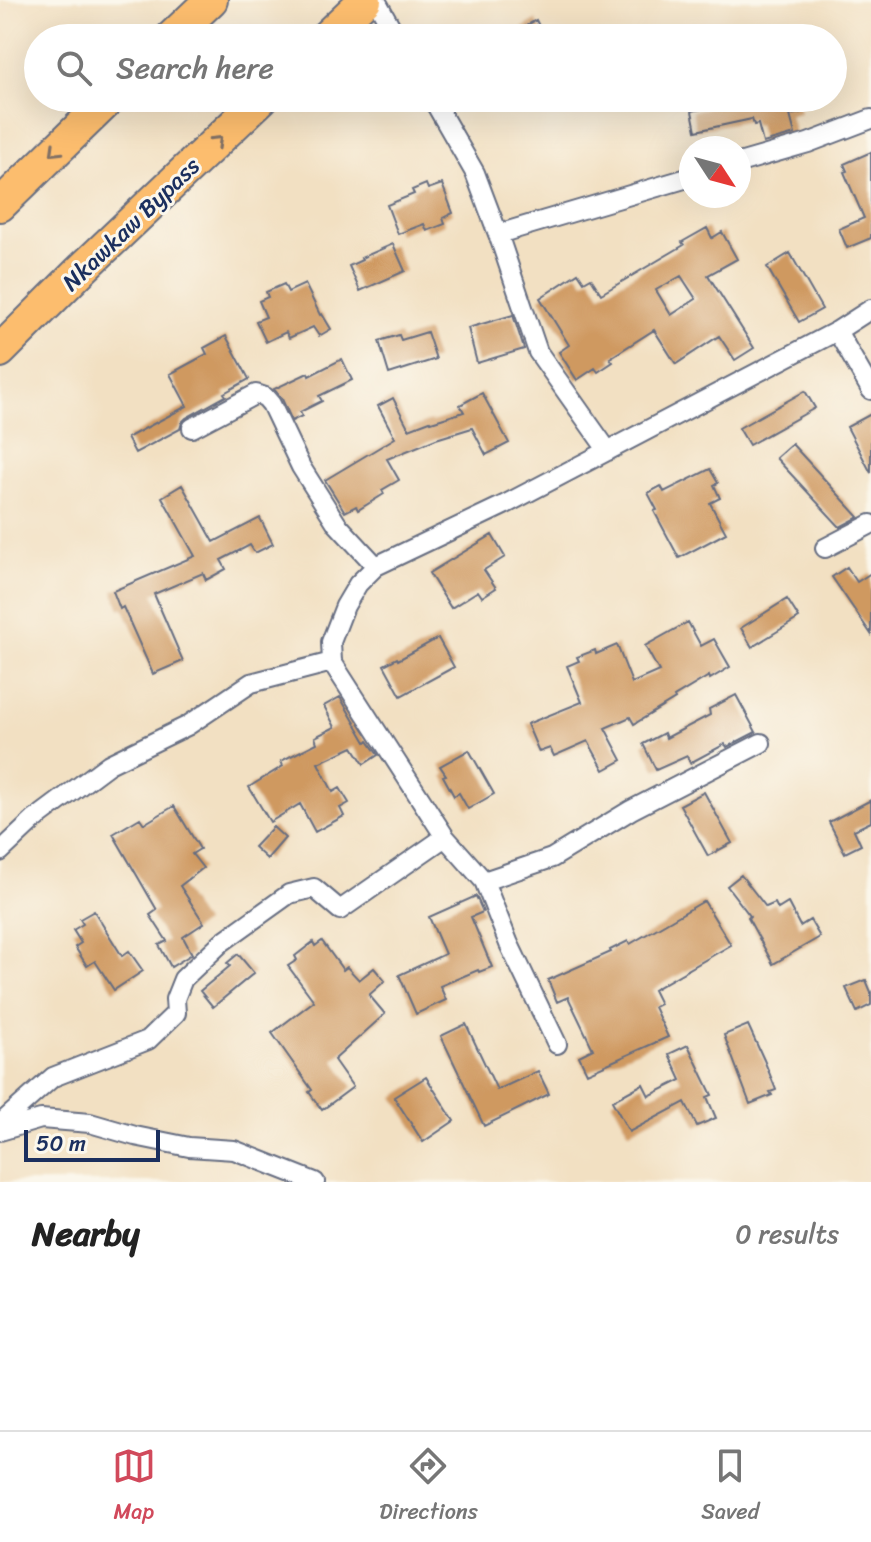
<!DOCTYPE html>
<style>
body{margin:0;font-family:Sriracha,sans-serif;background:#f6f6f6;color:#222}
.compass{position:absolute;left:679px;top:136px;width:72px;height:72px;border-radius:50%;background:#fff;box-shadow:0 8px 32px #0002;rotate:126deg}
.scale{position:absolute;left:24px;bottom:20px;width:136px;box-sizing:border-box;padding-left:8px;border:4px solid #1b2f5e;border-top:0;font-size:22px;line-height:28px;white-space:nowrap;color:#1b2f5e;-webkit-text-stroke:6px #fbf7ec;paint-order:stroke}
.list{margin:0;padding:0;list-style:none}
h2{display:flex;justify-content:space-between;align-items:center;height:104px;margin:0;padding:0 32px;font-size:34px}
h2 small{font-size:26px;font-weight:400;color:#767676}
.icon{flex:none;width:44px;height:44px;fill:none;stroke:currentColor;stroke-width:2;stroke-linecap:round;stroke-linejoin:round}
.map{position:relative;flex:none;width:871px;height:1182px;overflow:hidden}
.search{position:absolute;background:#fff;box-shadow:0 8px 32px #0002;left:24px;right:24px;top:24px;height:88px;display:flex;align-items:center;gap:20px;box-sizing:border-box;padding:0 28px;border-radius:44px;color:#767676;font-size:30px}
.sheet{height:248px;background:#fff}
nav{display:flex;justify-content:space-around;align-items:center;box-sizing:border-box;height:112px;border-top:2px solid #e0e0e0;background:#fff;font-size:22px;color:#767676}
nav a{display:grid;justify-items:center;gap:4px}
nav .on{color:#d1495b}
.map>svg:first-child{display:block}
.building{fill:#cf9960;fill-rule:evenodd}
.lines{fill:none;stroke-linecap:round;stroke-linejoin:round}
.minor-casing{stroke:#666d81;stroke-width:22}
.trunk-casing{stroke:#666d81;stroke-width:36}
.minor{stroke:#fff;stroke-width:18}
.trunk{stroke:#fcbd6e;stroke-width:32}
.oneway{stroke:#806f65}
.labels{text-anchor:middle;stroke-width:6;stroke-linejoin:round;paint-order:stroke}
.street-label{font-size:24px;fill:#1b2f5e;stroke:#fbf7ec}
</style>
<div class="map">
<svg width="871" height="1182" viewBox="0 0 871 1182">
<rect width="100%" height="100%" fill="#fbf7ec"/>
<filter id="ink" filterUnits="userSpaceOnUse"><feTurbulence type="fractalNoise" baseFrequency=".0125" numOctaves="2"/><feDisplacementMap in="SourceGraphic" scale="16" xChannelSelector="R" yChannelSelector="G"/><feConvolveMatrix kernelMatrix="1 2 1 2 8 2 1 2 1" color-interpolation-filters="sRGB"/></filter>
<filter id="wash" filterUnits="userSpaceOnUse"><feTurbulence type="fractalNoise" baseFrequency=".006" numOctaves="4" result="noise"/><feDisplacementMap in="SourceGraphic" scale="32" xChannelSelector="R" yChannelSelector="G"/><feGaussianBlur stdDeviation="1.8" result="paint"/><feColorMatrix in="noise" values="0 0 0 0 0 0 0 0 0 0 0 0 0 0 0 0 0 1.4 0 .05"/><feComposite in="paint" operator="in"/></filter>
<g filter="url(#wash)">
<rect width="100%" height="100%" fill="#f2e0c2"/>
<g id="blocks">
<!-- building -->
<path class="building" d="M 536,20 L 545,38 L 501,38 L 522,28 Z
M 750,98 L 797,98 L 800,113 L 790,115 L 795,134 L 763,143 L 758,124 L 754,125 L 752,119 L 696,131 L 692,111 Z
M 871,152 L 871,238 L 847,248 L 839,229 L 864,218 L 844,172 L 847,171 L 844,164 Z
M 426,184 L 428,189 L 442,184 L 453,213 L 443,218 L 445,224 L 427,231 L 424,224 L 398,234 L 387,205 L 414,194 L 412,190 Z
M 707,228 L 712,238 L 722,232 L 737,259 L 708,275 L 754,348 L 735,360 L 719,336 L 676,364 L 654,330 L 610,358 L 613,362 L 598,372 L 595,368 L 577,380 L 559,352 L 569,345 L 540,298 L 578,273 L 584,282 L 591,278 L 601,294 L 684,245 L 682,242 ZM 681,276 L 696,299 L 671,315 L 656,290 Z
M 393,244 L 405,271 L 360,291 L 349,266 L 362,260 L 361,258 Z
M 790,253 L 822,309 L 799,322 L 767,267 Z
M 284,284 L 288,292 L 305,284 L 320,315 L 322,314 L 331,329 L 319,336 L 313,327 L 289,338 L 286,332 L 266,342 L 256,321 L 266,317 L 259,301 L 268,297 L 266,292 Z
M 513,315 L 524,349 L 477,363 L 468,328 Z
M 427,332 L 436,359 L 389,374 L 379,341 L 399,335 L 401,340 Z
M 226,336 L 249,379 L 224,393 L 226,396 L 186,418 L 182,422 L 180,429 L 135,453 L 127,438 L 187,406 L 170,374 L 207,354 L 204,348 Z
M 342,359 L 352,380 L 319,396 L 322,401 L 300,412 L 302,416 L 292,421 L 282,399 L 274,389 L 308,373 L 309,376 Z
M 805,391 L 815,408 L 749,445 L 739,428 Z
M 482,393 L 509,443 L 486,455 L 472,428 L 436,439 L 387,459 L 399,480 L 382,490 L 384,494 L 358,510 L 356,506 L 345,512 L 325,480 L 395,438 L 378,406 L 393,398 L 409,429 L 430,421 L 431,422 L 464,412 L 460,405 Z
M 871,414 L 871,473 L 847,427 Z
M 792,444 L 859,517 L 840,527 L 776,458 Z
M 710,469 L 718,483 L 714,485 L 720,498 L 710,503 L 726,533 L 679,558 L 654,511 L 657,510 L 648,493 L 661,486 L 664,492 Z
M 182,485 L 214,542 L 260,518 L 273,544 L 255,553 L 250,545 L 221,560 L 226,569 L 206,580 L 203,573 L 154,594 L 183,661 L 153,674 L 123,607 L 120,609 L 113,591 L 195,556 L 162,497 Z
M 492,535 L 505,557 L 484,570 L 496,588 L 482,597 L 478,591 L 451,608 L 429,573 Z
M 847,567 L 857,582 L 871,573 L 871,634 L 832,577 Z
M 787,599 L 799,618 L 752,647 L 741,628 Z
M 688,622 L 701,646 L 714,639 L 730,667 L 710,679 L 709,676 L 674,697 L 675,699 L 634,724 L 630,717 L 605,728 L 622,760 L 604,770 L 588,741 L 554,756 L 550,748 L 539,752 L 527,724 L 582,702 L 567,666 L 579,661 L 577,657 L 595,650 L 596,654 L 617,645 L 632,683 L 659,671 L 645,646 Z
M 438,638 L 454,667 L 401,696 L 384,665 L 397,658 L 398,660 Z
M 736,695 L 756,732 L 727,747 L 725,744 L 690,763 L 687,756 L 656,770 L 643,744 L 664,733 L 666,738 L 710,715 L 709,709 Z
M 340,697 L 366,742 L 368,741 L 378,755 L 364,764 L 353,747 L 318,763 L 333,792 L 340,788 L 349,803 L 340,808 L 344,816 L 315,832 L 300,804 L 270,822 L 249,787 L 283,766 L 281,761 L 317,743 L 315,737 L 335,727 L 324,706 Z
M 469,750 L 494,794 L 468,809 L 459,793 L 454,796 L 443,776 L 446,775 L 440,766 Z
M 704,792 L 732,843 L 708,856 L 680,805 Z
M 871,800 L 871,822 L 854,830 L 861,845 L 845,853 L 829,822 Z
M 174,806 L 200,849 L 192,854 L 203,868 L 180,886 L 204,923 L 183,937 L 192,954 L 171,967 L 159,945 L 167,941 L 150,915 L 157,910 L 113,834 L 140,818 L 144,824 Z
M 273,827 L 285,838 L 267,859 L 254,847 Z
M 741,875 L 766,907 L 775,903 L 778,909 L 788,903 L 800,926 L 810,920 L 820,937 L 773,964 L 748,918 L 750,916 L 727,886 Z
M 476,896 L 483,912 L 471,917 L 492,967 L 479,972 L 478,970 L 440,986 L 446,1000 L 416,1014 L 399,975 L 445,954 L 429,917 Z
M 704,901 L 731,945 L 653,990 L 660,1004 L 654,1007 L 668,1037 L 587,1073 L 579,1056 L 593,1049 L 568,997 L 557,1002 L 548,980 L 611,952 L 610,950 L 628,941 L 630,944 Z
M 94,911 L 122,956 L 129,951 L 143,971 L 114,990 L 95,961 L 87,966 L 75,947 L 81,943 L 73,930 L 83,924 L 80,919 Z
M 322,941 L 343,970 L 347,967 L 359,980 L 374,968 L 385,981 L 369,995 L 385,1014 L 334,1060 L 353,1087 L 322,1110 L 309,1092 L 312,1090 L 272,1033 L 314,1001 L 288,966 L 297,960 L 295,956 L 313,942 L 315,946 Z
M 238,954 L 254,973 L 213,1007 L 200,991 L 230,966 L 227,963 Z
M 866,980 L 871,992 L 871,1005 L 857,1012 L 846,988 Z
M 466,1024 L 497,1090 L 538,1071 L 549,1094 L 484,1126 L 441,1036 Z
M 748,1025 L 764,1060 L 776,1090 L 770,1092 L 772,1095 L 750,1104 L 724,1035 Z
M 688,1045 L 712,1095 L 707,1097 L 716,1118 L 697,1126 L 685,1102 L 629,1132 L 612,1101 L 643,1084 L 649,1096 L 681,1080 L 669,1054 Z
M 426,1077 L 454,1121 L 423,1142 L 394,1097 Z"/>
</g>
</g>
<g filter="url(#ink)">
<use href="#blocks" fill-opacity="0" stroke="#666d81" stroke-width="2"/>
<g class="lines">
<!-- minor casing -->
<g class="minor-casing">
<path id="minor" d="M 376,0 L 397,38
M 432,98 L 475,173 L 498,234 L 538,352 L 608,451
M 739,163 L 808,143 L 871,119
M 498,234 L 691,177
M 837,331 L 871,390
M 192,428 L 256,394 L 265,397 L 271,404 L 301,467 L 337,524 L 376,566
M 825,548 L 871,524
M 0,852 L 34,820 L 109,764 L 187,726 L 251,683 L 332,662
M 484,881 L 552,858 L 631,810 L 761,743
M 557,1044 L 509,944 L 484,881 L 445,837 L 332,662 L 331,642 L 345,606 L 358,584 L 376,566 L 504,505 L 837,331 L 871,309
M 0,1124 L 53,1077 L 148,1040 L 176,1013 L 175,999 L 183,979 L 222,942 L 289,894 L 314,888 L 340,910 L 445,837
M 0,1131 L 41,1119 L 90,1123 L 135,1136 L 189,1147 L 234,1150 L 315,1182"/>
</g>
<!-- trunk casing -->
<g class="trunk-casing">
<path id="trunk" d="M 171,38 L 211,0
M 325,38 L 365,0
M 0,205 L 110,98
M 0,351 L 80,271 L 262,98"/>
</g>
<!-- minor -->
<use href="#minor" class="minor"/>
<!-- trunk -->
<use href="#trunk" class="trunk"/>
</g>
<!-- one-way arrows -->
<defs><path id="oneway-chevron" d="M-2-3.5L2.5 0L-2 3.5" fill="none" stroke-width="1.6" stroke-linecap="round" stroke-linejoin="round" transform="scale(2)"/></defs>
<g class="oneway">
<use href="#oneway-chevron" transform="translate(217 141) rotate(-44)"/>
<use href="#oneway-chevron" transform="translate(55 151) rotate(136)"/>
</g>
</g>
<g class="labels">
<!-- street labels -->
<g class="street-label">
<text transform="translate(131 224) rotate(-44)" y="8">Nkawkaw Bypass</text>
</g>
</g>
</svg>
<svg class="compass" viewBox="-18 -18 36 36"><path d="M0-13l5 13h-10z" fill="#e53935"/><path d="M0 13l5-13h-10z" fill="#767676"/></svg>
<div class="scale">50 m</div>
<div class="search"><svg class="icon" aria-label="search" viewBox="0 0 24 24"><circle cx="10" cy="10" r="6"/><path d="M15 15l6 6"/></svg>Search here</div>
</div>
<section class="sheet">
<h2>Nearby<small>0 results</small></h2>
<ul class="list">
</ul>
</section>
<nav>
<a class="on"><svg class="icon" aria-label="map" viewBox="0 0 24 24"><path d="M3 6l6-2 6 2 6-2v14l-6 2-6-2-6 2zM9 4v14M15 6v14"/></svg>Map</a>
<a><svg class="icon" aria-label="directions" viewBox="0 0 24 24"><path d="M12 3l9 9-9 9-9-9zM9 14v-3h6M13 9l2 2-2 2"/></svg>Directions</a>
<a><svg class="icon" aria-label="saved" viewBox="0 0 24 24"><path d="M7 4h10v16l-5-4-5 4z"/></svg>Saved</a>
</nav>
